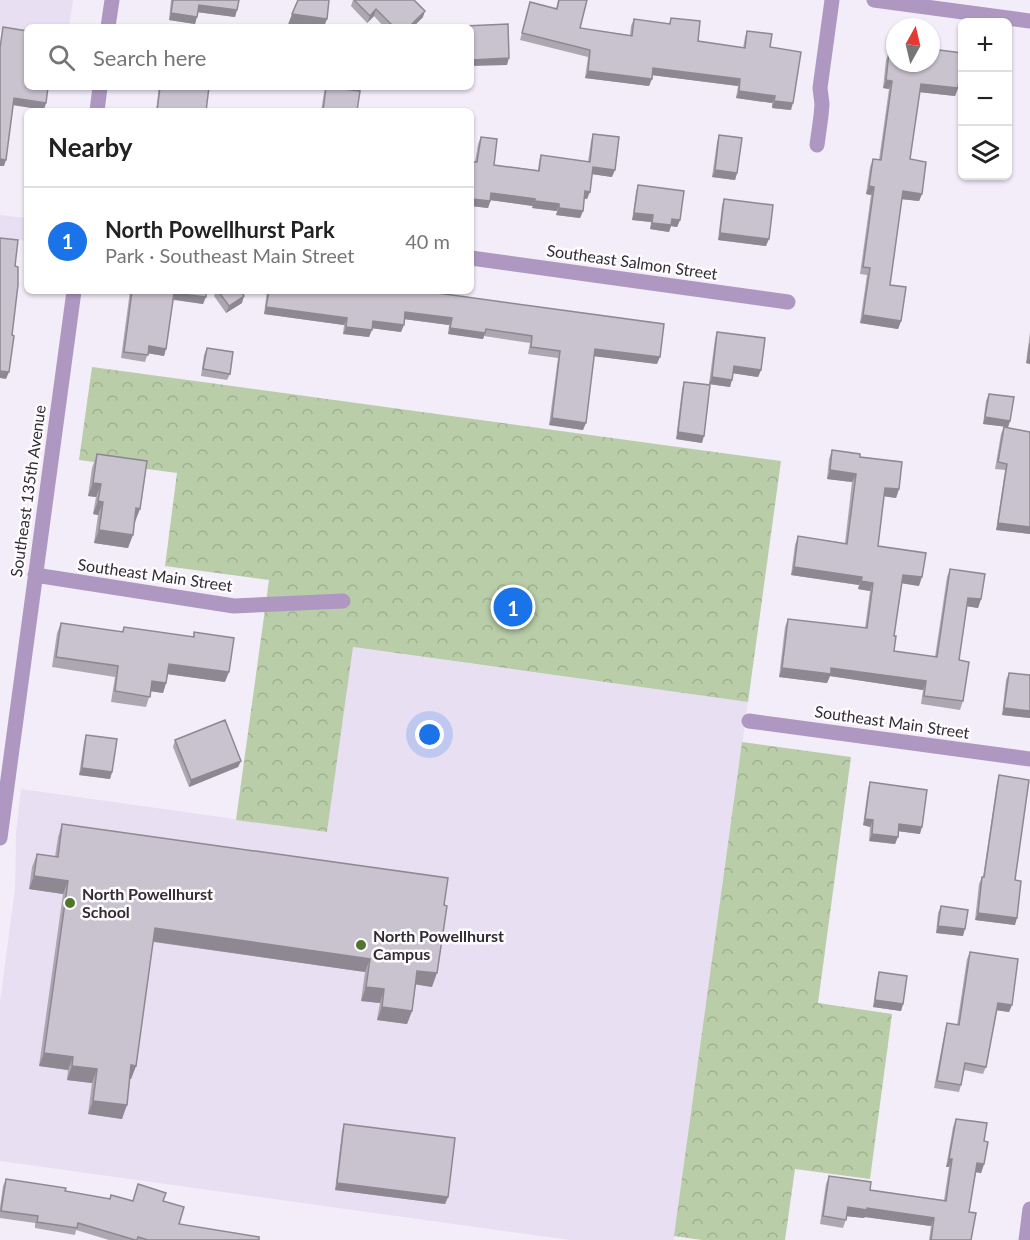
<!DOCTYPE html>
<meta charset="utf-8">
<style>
body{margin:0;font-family:Lato,sans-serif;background:#f2f2f2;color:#222}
.controls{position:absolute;right:18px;top:18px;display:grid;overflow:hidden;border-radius:9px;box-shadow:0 2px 4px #0004}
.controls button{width:54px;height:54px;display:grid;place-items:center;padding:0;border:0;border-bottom:2px solid #e0e0e0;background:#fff;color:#222;font:30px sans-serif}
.compass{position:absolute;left:886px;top:18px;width:54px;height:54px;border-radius:50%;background:#fff;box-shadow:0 2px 4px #0004;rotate:8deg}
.you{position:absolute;left:430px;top:735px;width:21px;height:21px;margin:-15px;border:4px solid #fff;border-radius:50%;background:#1a73e8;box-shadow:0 0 0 9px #1a73e833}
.badge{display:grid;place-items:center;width:39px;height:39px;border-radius:50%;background:#1a73e8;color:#fff;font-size:20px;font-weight:700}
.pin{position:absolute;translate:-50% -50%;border:3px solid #fff;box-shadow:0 2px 6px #0006}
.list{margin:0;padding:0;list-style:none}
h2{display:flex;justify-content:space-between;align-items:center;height:78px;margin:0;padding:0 24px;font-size:26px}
h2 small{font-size:20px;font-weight:400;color:#767676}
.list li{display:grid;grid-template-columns:39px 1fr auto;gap:18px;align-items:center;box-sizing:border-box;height:108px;padding:0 24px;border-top:2px solid #e0e0e0}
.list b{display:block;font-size:22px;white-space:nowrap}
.list p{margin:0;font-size:20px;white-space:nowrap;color:#767676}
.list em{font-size:20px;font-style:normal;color:#767676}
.icon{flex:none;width:33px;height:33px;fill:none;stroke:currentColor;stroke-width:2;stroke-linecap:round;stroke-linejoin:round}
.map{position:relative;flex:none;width:1030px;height:1240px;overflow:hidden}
.search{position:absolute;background:#fff;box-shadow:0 2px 4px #0004;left:24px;top:24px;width:450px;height:66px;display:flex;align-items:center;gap:15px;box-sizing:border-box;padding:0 21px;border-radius:9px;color:#767676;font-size:22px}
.panel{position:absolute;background:#fff;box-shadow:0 2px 4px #0004;left:24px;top:108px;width:450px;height:186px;border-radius:9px}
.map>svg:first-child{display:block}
.built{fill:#e9dff3}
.park{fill:url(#park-crowns)}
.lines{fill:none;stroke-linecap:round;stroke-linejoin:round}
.minor{stroke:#ae98c1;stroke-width:15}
.wall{fill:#ada7b2}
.shaded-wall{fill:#8d8891}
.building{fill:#c9c2cf;stroke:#8d8891;stroke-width:1.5}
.poi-dot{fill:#52752e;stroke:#fdfbfe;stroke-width:2}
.labels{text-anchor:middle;stroke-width:5;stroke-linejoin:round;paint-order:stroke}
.street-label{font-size:16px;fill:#302d33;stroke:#fdfbfe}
.poi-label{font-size:16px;font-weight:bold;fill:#302d33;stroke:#fdfbfe;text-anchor:start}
</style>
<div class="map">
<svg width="1030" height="1240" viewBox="0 0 1030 1240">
<defs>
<pattern id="park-crowns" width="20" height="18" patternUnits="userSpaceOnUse" patternTransform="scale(1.5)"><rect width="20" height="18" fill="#b9cea8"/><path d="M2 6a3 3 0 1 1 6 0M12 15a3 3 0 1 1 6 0" fill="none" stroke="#9fb191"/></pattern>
</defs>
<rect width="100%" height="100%" fill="#f3ecf9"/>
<!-- built -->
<path class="built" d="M 0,0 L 73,0 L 69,27 L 27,27 L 27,34 L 0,30 Z
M 0,215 L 27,218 L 27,241 L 0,237 Z
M 352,647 L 748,702 L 674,1240 L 570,1240 L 0,1161 L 0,1002 L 15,889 L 16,834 L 21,789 L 327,832 Z"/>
<!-- park -->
<path class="park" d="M 92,367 L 781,461 L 748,702 L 353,647 L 327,832 L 236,820 L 269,580 L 165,566 L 177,473 L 79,460 Z
M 742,742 L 851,757 L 818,1003 L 892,1014 L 870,1179 L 795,1169 L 785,1240 L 702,1240 L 674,1236 Z"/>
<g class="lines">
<!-- minor -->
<path class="minor" d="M 874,0 L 1030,21
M 108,27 L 112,0
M 97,111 L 100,87
M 817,145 L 821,116 L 822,104 L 820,88 L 832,0
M 471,258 L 788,302
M 35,575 L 234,606 L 343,601
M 749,721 L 1030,759
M 0,838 L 74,291
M 1026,1240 L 1030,1209"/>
</g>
<!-- wall -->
<path class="wall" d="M 171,0 L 239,0 L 235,17 L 198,12 L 195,24 L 169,20 Z
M 353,0 L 423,17 L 413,27 L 384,27 L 374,16 L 367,23 L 351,6 Z
M 558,0 L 587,0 L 580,28 L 630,35 L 631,26 L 634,19 L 669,24 L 671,18 L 698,41 L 743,48 L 745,37 L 747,31 L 770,47 L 791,110 L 772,108 L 772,103 L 736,98 L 738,86 L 652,75 L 649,86 L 585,78 L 588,57 L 520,40 L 530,2 L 556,9 Z
M 889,52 L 958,88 L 955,96 L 920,92 L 910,159 L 922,194 L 919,201 L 902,199 L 890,285 L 901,321 L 898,329 L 860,323 L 867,275 L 860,274 L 871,195 L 866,194 L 870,167 L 873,159 L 879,160 L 889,89 L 883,88 L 886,60 Z
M 159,87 L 209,87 L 206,111 L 156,111 Z
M 326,87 L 357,111 L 321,111 L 324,93 Z
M 593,134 L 612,177 L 592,174 L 587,199 L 584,198 L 583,211 L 580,218 L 556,215 L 557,211 L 532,208 L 533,206 L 491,200 L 488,208 L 471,206 L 471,162 L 475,162 L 478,144 L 481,137 L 494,165 L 538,170 L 539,162 L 541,155 L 588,162 L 591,141 Z
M 719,135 L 737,173 L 735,180 L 712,177 L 717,142 Z
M 638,185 L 680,220 L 677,227 L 671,226 L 669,232 L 650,229 L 651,222 L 632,220 L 636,192 Z
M 724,199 L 766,246 L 718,240 L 722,205 Z
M 130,291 L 206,291 L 203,304 L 173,300 L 164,356 L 148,353 L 145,362 L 121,358 Z
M 216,291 L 241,291 L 242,303 L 226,313 L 214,296 Z
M 267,291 L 423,291 L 657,364 L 594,356 L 583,430 L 549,425 L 558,358 L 528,354 L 530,343 L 484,336 L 483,339 L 448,334 L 449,325 L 405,319 L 401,332 L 372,328 L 369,337 L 343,334 L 344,325 L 264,314 Z
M 717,332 L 761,370 L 758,377 L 733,373 L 730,387 L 709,384 L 715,339 Z
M 1030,332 L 1030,364 L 1026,363 Z
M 207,348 L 230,374 L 227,380 L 201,376 L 204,355 Z
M 684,382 L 702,443 L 676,439 L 682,389 Z
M 989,394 L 1010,421 L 1008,427 L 983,424 L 986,401 Z
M 1004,427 L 1030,432 L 1030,534 L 996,530 L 1005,470 L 995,469 L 1001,434 Z
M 832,450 L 860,457 L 899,489 L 896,498 L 884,496 L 878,546 L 919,586 L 902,583 L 894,636 L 894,651 L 935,657 L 947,577 L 950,569 L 981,599 L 978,608 L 967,606 L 959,660 L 963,701 L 960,710 L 921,704 L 923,690 L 830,676 L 827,683 L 779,677 L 785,627 L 788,619 L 865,628 L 870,591 L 858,589 L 859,585 L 791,575 L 795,545 L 798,536 L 845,543 L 852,482 L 827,479 L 829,459 Z
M 97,454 L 135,522 L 134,522 L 128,548 L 94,543 L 98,515 L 93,514 L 96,497 L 88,496 L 92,468 Z
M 61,623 L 122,632 L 124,627 L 193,637 L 194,632 L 225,682 L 168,674 L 166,683 L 163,693 L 151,691 L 146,707 L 111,702 L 115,677 L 52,667 L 57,633 Z
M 1009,673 L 1030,718 L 1002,715 L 1006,680 Z
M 86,735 L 112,772 L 110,779 L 79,775 L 84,742 Z
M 175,740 L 241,761 L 238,767 L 189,787 L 173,747 Z
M 999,775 L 1015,880 L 1015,925 L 975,920 L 979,884 L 982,877 L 983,877 L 997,782 Z
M 870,782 L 920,834 L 898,831 L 895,844 L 869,841 L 870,827 L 863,825 L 868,788 Z
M 62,824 L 432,987 L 416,984 L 412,1011 L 407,1024 L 377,1020 L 380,1003 L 361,1001 L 365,972 L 153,942 L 136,1066 L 131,1079 L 130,1079 L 122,1119 L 88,1114 L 92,1083 L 67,1080 L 68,1070 L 39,1066 L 63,894 L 29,889 L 32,867 L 37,854 L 55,857 L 58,837 Z
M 941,906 L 963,936 L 936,933 L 938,913 Z
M 970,952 L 1012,1005 L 1009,1012 L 997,1010 L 986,1067 L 983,1074 L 964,1070 L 961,1085 L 959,1092 L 934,1088 L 945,1030 L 947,1023 L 957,1025 L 967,959 Z
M 879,972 L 903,1004 L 901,1011 L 873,1007 L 877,979 Z
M 956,1119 L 984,1141 L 984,1164 L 981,1173 L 976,1172 L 969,1212 L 971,1240 L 929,1240 L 931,1226 L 865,1217 L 864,1218 L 847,1216 L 843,1228 L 820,1224 L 826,1184 L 829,1176 L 870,1190 L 944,1200 L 949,1167 L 946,1167 L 953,1127 Z
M 344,1124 L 448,1197 L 445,1204 L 335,1190 L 342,1131 Z
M 6,1179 L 65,1191 L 110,1199 L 132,1201 L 163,1201 L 179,1224 L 259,1240 L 109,1240 L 76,1230 L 75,1235 L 35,1228 L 35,1223 L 0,1218 L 0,1207 L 3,1186 Z"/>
<!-- shaded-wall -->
<path class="shaded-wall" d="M 199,5 L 237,10 L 235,17 L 196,12 Z
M 376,9 L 374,16 L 367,23 L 370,16 Z
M 425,11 L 423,17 L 413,27 L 409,27 Z
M 171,13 L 197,17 L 195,24 L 169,20 Z
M 292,14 L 327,19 L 324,27 L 287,27 Z
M 509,58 L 507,65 L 471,66 L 471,60 Z
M 653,68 L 740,79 L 738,86 L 651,75 Z
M 588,71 L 652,79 L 649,86 L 585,78 Z
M 886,80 L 892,81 L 889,89 L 883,88 Z
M 921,84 L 958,88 L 955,96 L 918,92 Z
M 739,91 L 775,96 L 772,103 L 736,98 Z
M 14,98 L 46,103 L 44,110 L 12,105 Z
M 774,101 L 793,103 L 791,110 L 772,108 Z
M 0,159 L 6,160 L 4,166 L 0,166 Z
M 593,167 L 615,170 L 612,177 L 591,174 Z
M 715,170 L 737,173 L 735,180 L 712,177 Z
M 869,186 L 874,187 L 871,195 L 866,194 Z
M 585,191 L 590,192 L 587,199 L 583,198 Z
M 903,191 L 922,194 L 919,201 L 900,199 Z
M 491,193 L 535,199 L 533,206 L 489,200 Z
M 472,199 L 490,201 L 488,208 L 471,206 Z
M 535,201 L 559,204 L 557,211 L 532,208 Z
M 559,208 L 583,211 L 580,218 L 556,215 Z
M 634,213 L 653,215 L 651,222 L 632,220 Z
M 672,219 L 680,220 L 677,227 L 671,226 L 669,232 L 650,229 L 652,223 Z
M 720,233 L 769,239 L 766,246 L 718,240 Z
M 174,293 L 206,297 L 203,304 L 171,299 Z
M 244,296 L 242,303 L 226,313 L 229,306 Z
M 266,307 L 347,318 L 344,325 L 264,314 Z
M 405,312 L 452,318 L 449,325 L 403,319 Z
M 863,315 L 901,321 L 898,329 L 860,323 Z
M 373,321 L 404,325 L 401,332 L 370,328 Z
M 346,327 L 372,330 L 369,337 L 343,334 Z
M 450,328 L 485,333 L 483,339 L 448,334 Z
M 149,346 L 166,349 L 164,356 L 146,353 Z
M 595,349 L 660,357 L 657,364 L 592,356 Z
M 1028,357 L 1030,357 L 1030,364 L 1026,363 Z
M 734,366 L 761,370 L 758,377 L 731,373 Z
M 0,371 L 9,372 L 6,379 L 0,378 Z
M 712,377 L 732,380 L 730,387 L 709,384 Z
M 985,417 L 1010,421 L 1008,427 L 983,424 Z
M 552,418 L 586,423 L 583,430 L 549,425 Z
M 678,432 L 704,436 L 702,443 L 676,439 Z
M 830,470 L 856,474 L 852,482 L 827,479 Z
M 93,483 L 101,484 L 96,497 L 88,496 Z
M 885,488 L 899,489 L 896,498 L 882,496 Z
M 98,501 L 103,502 L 98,515 L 93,514 Z
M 136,508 L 140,509 L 135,522 L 131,522 Z
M 998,523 L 1030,527 L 1030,534 L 996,530 Z
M 99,530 L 133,535 L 128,548 L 94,543 Z
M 794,567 L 862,577 L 859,585 L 791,575 Z
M 903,575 L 922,577 L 919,586 L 900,583 Z
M 861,581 L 873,583 L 870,591 L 858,589 Z
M 968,598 L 981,599 L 978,608 L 965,606 Z
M 169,664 L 229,672 L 225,682 L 166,674 Z
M 782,668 L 831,668 L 926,681 L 923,690 L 830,676 L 827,683 L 779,677 Z
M 152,681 L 166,683 L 163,693 L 149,691 Z
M 1004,708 L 1030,711 L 1030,718 L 1002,715 Z
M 241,761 L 238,767 L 189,787 L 191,780 Z
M 82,768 L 112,772 L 110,779 L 79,775 Z
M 865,819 L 873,820 L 870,827 L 863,825 Z
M 899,824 L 922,827 L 920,834 L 897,831 Z
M 872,834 L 898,837 L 895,844 L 869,841 Z
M 34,876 L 68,881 L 63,894 L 29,889 Z
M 978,913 L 1017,918 L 1015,925 L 975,920 Z
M 938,926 L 965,929 L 963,936 L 936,933 Z
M 155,928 L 370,959 L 365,972 L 150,941 Z
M 417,971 L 437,973 L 432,987 L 413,984 Z
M 366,987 L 384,989 L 380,1003 L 361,1001 Z
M 875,1000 L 903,1004 L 901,1011 L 873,1007 Z
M 998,1003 L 1012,1005 L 1009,1012 L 995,1010 Z
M 382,1007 L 412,1011 L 407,1024 L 377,1020 Z
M 44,1053 L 73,1057 L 68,1070 L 39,1066 Z
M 131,1065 L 136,1066 L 131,1079 L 127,1079 Z
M 72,1066 L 97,1069 L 92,1083 L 67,1080 Z
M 93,1101 L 127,1105 L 122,1119 L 88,1114 Z
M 949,1159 L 952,1159 L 949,1167 L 946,1167 Z
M 977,1163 L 984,1164 L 981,1173 L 974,1172 Z
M 337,1183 L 448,1197 L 445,1204 L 335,1190 Z
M 848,1207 L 867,1208 L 934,1218 L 931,1226 L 865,1217 L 864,1218 L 845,1216 Z"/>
<!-- building -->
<path class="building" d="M 173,0 L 239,0 L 237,10 L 199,5 L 197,17 L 171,13 Z
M 298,0 L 329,0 L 327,19 L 292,14 Z
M 354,0 L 414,0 L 425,11 L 409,27 L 394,27 L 376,9 L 370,16 Z
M 559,0 L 587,0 L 580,28 L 632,36 L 634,19 L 670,24 L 671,18 L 700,21 L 698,41 L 745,48 L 747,31 L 772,34 L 770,47 L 801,52 L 793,103 L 774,101 L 775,96 L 739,91 L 740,79 L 653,68 L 652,79 L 588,71 L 590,50 L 522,33 L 530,2 L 557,9 Z
M 508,24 L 509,58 L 471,60 L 471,27 L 442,27 Z
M 3,27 L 27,31 L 27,87 L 48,87 L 46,103 L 14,98 L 6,160 L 0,159 L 0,48 Z
M 931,49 L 962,53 L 958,88 L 921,84 L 910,159 L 926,162 L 922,194 L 903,191 L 890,285 L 906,287 L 901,321 L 863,315 L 870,268 L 863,267 L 874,187 L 869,186 L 873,159 L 881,160 L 892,81 L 886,80 L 889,52 L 895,53 L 895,63 L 931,63 Z
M 160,87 L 209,87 L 206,111 L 157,111 Z
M 326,87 L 360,91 L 357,111 L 323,111 Z
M 593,134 L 619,137 L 615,170 L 593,167 L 590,192 L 585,191 L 583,211 L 559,208 L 559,204 L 535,201 L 535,199 L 491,193 L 490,201 L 472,199 L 473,191 L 471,191 L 471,162 L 477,162 L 481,137 L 497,139 L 494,165 L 539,171 L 541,155 L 590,162 Z
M 719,135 L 742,138 L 737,173 L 715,170 Z
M 638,185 L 684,191 L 680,220 L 672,219 L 671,225 L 652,223 L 653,215 L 634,213 Z
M 724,199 L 773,205 L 769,239 L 720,233 Z
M 0,238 L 18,240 L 15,266 L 18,267 L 18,285 L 12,335 L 14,336 L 9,372 L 0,371 Z
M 132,291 L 206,291 L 206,297 L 174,293 L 166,349 L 149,346 L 148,355 L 124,352 Z
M 218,291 L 241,291 L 244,296 L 229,306 Z
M 269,291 L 423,291 L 664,324 L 660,357 L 595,349 L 586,423 L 552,418 L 560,351 L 531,347 L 532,336 L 486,329 L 485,333 L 450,328 L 452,318 L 405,312 L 404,325 L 373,321 L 372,330 L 346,327 L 347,318 L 266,307 Z
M 717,332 L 765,338 L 761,370 L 734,366 L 732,380 L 712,377 Z
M 1030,343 L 1030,357 L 1028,357 Z
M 207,348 L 233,352 L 230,374 L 203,369 Z
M 684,382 L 710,385 L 704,436 L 678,432 Z
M 989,394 L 1014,397 L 1010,421 L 985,417 Z
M 1004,427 L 1030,432 L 1030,527 L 998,523 L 1007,464 L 998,462 Z
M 832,450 L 860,454 L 860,457 L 902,462 L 899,489 L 885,488 L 878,546 L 926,553 L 922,577 L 903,575 L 894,636 L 896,636 L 894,651 L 937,657 L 950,569 L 985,574 L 981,599 L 968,598 L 959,660 L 969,662 L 963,701 L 924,696 L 926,681 L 831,668 L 831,674 L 782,668 L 788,619 L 867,628 L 873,583 L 861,581 L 862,577 L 794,567 L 798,536 L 847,544 L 856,474 L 830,470 Z
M 97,454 L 147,461 L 140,509 L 136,508 L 133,535 L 99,530 L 103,502 L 98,501 L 101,484 L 93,483 Z
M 61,623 L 123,632 L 124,627 L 194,637 L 194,632 L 234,638 L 229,672 L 169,664 L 166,683 L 152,681 L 150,697 L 115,691 L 118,666 L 56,657 Z
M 1009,673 L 1030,675 L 1030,711 L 1004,708 Z
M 225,720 L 241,761 L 191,780 L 175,740 Z
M 86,735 L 117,739 L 112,772 L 82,768 Z
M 999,775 L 1029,780 L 1015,880 L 1021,881 L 1017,918 L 978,913 L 982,877 L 984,877 Z
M 870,782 L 927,790 L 922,827 L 899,824 L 898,837 L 872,834 L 873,820 L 865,819 Z
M 62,824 L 448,878 L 444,905 L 447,906 L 437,973 L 417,971 L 412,1011 L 382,1007 L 384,989 L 366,987 L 370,959 L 155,928 L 136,1066 L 131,1065 L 127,1105 L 93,1101 L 97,1069 L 72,1066 L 73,1057 L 44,1053 L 68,881 L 34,876 L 37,854 L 58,857 Z
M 941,906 L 968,910 L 965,929 L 938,926 Z
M 970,952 L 1018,959 L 1012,1005 L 998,1003 L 986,1067 L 965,1063 L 961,1085 L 937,1081 L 947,1023 L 959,1025 Z
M 879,972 L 907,976 L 903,1004 L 875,1000 Z
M 956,1119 L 987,1123 L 984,1141 L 988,1142 L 984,1164 L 977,1163 L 969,1212 L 976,1213 L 971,1240 L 931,1240 L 934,1218 L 867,1208 L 867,1210 L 848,1207 L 846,1220 L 823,1216 L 829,1176 L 871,1182 L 870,1190 L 946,1201 L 952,1159 L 949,1159 Z
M 344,1124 L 455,1138 L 448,1197 L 337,1183 Z
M 6,1179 L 66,1188 L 65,1191 L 110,1199 L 111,1195 L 133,1201 L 138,1184 L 166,1193 L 163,1201 L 184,1207 L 179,1224 L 259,1237 L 259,1240 L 148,1240 L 138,1237 L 137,1240 L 135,1240 L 78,1223 L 77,1228 L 37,1222 L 38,1216 L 1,1211 Z"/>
<!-- markers -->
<g class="poi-dot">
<circle cx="70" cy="903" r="6"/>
<circle cx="361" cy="945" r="6"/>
</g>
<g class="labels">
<!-- street labels -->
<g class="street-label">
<text transform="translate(632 262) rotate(8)" y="6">Southeast Salmon Street</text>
<text transform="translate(28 491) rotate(-82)" y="6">Southeast 135th Avenue</text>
<text transform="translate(155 575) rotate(8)" y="6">Southeast Main Street</text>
<text transform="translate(892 722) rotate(8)" y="6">Southeast Main Street</text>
</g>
<!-- poi labels -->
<g class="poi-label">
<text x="82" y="900">North Powellhurst<tspan x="82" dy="18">School</tspan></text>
<text x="373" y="942">North Powellhurst<tspan x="373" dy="18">Campus</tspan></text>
</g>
</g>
</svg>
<div class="controls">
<button>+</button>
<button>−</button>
<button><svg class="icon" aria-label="layers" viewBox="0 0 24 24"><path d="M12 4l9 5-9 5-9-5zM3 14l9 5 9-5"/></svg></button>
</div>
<svg class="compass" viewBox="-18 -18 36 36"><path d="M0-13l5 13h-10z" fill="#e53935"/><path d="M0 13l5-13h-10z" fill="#767676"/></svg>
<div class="you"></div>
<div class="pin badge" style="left:513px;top:607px">1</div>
<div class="search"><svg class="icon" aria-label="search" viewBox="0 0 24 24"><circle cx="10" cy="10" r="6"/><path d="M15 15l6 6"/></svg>Search here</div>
<section class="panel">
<h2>Nearby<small></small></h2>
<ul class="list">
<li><span class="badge">1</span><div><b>North Powellhurst Park</b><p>Park · Southeast Main Street</p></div><em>40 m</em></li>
</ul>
</section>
</div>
